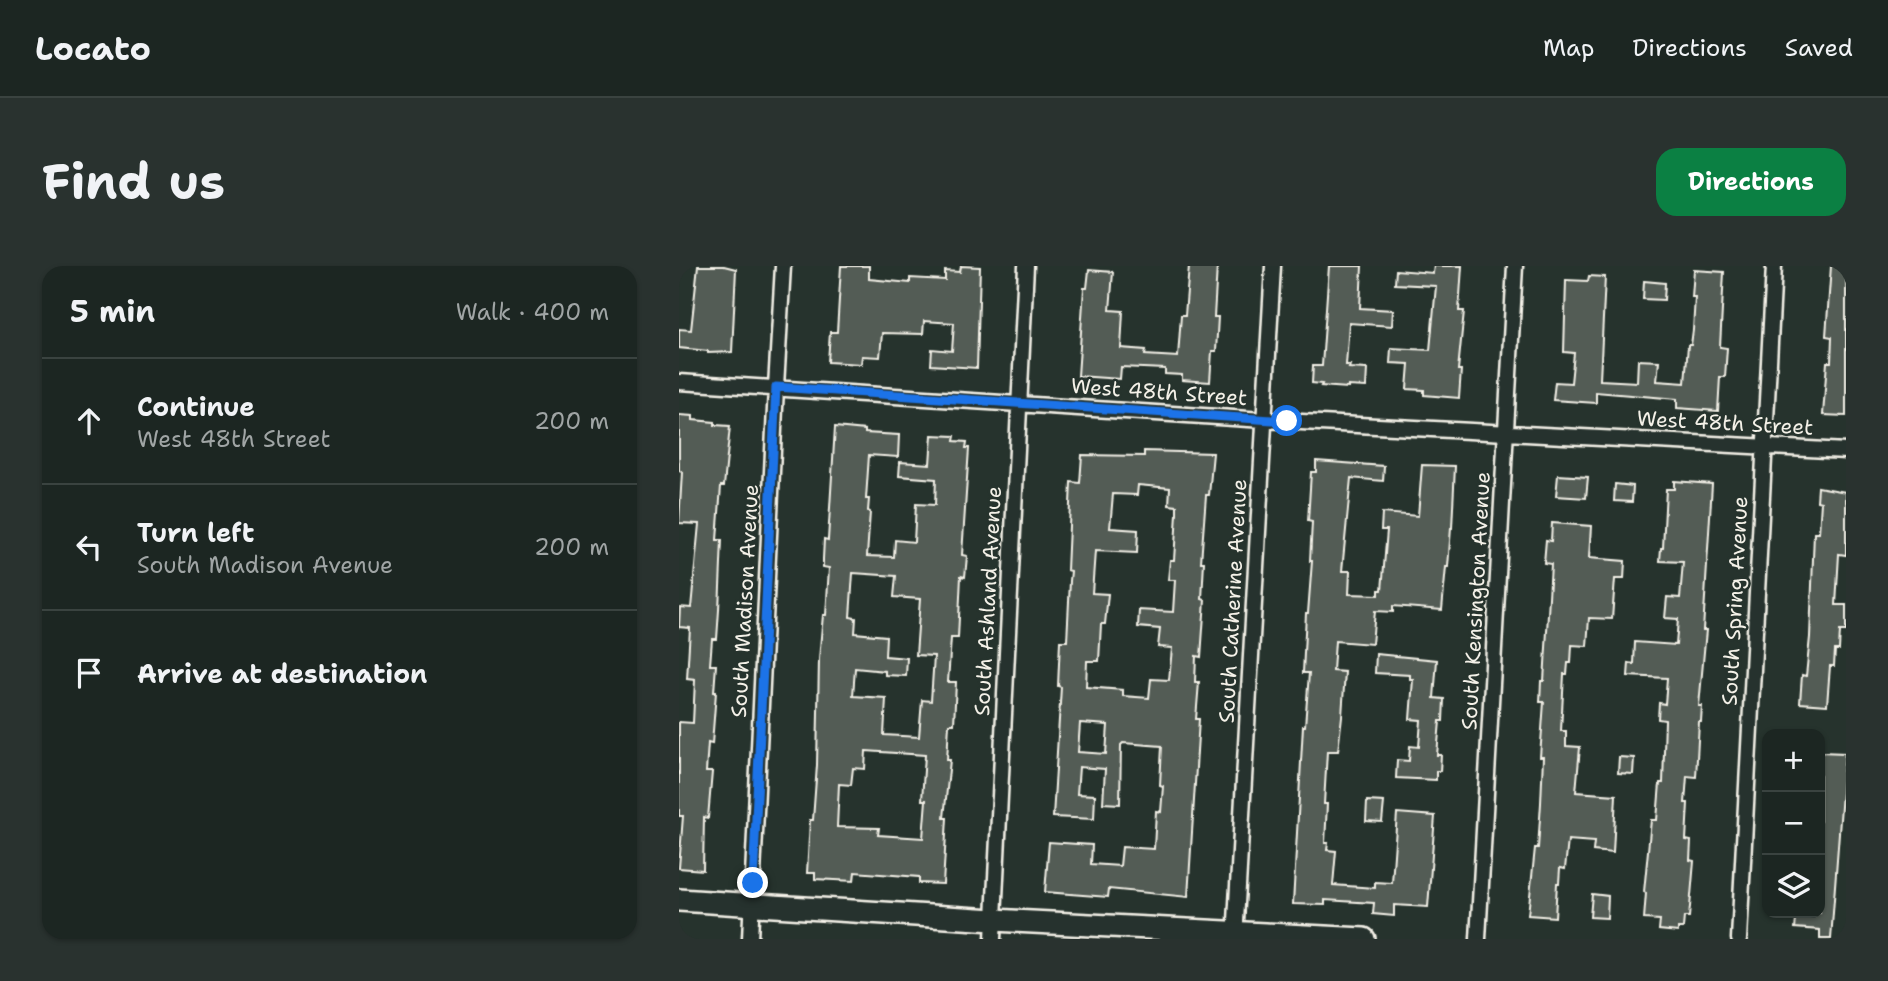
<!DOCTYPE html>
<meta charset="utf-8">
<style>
body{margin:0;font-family:"Shantell Sans",sans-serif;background:#29322f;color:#f1f3f6}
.controls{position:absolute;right:21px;bottom:21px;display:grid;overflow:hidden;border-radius:14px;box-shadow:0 2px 5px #0004}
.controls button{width:63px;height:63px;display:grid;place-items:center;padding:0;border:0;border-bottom:2px solid #3a4340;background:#1c2622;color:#f1f3f6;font:35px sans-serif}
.stop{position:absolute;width:21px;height:21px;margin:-16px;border:5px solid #1a73e8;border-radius:50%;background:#fff}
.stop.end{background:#1a73e8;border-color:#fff;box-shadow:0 2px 7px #0008}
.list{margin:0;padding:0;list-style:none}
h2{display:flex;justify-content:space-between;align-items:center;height:91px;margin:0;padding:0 28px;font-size:30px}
h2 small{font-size:23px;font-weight:400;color:#a0a5a5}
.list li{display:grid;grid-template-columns:46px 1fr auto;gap:21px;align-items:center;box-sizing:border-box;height:126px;padding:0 28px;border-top:2px solid #3a4340}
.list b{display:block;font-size:26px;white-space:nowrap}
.list p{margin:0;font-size:23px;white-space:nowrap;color:#a0a5a5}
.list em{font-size:23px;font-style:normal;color:#a0a5a5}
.icon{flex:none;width:38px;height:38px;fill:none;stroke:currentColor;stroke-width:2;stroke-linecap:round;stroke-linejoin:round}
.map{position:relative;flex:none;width:1167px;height:673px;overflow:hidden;border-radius:21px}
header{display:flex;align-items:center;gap:42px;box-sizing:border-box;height:98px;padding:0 35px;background:#1c2622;border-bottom:2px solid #3a4340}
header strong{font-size:33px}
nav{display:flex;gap:38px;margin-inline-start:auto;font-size:24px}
.intro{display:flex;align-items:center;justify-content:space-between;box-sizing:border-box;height:168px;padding:0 42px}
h1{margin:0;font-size:49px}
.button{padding:18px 32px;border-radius:21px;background:#0b8043;color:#fff;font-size:24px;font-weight:700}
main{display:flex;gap:42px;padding:0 42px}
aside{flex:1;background:#1c2622;border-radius:21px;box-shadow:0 2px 5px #0004}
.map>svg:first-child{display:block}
.building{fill:#525c55;stroke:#f4f1e8;stroke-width:2;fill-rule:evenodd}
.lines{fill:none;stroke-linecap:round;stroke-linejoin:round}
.street-casing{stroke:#f4f1e8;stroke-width:19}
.secondary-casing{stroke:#f4f1e8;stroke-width:26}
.street{stroke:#26332d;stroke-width:14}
.secondary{stroke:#26332d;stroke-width:21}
.route{stroke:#1a73e8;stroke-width:9}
.labels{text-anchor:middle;stroke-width:5;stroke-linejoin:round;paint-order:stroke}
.street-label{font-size:21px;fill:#f4f1e8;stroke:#26332d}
</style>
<header>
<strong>Locato</strong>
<nav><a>Map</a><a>Directions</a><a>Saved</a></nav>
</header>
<div class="intro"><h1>Find us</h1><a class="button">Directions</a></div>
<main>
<aside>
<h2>5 min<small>Walk · 400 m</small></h2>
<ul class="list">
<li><svg class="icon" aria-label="ahead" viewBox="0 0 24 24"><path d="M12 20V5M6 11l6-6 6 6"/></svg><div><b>Continue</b><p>West 48th Street</p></div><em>200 m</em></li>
<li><svg class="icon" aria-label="left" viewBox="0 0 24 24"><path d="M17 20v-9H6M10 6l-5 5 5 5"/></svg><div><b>Turn left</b><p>South Madison Avenue</p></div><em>200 m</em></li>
<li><svg class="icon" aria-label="arrive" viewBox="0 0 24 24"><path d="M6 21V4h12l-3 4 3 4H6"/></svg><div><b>Arrive at destination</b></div></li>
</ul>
</aside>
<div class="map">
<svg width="1167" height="673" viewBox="0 0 1167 673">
<rect width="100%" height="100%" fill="#26332d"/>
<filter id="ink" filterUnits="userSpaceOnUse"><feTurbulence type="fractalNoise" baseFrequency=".0143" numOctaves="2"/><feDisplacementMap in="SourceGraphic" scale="14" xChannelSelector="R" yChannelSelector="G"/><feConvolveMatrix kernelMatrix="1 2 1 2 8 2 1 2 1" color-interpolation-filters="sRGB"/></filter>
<g filter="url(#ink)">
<!-- building -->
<path class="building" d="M 19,0 L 45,0 L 57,3 L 53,86 L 29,87 L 29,85 L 0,82 L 0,63 L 12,64 Z
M 162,0 L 190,0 L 190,13 L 231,17 L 231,12 L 266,14 L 266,5 L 281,6 L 282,0 L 301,1 L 298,102 L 252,99 L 253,83 L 273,85 L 275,57 L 245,55 L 244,68 L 203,67 L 201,91 L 183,90 L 182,98 L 149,96 L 151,66 L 158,66 Z
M 510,0 L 538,0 L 535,51 L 539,51 L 537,85 L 533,85 L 531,116 L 503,114 L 503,109 L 486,108 L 486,103 L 442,101 L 441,113 L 399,110 L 405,22 L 408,22 L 410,4 L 434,6 L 431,44 L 444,45 L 442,82 L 467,84 L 466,89 L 499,91 L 502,49 L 506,49 Z
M 650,0 L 683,0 L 681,42 L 714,44 L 713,60 L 670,57 L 667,99 L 671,99 L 670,102 L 688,103 L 687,121 L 669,120 L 669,122 L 642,120 L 643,118 L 633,117 L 634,100 L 643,100 Z
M 755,0 L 783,0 L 780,45 L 785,45 L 779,104 L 782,104 L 780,132 L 745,129 L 745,124 L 728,123 L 730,98 L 711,97 L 712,82 L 751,84 L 757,20 L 716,18 L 717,4 L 754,7 Z
M 1152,0 L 1167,0 L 1167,150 L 1144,149 L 1148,96 L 1152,96 L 1153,71 L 1147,70 Z
M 1015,4 L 1045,6 L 1041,81 L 1048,82 L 1046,111 L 1041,111 L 1039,145 L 998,142 L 998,133 L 917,126 L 917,137 L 874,134 L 876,116 L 892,117 L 895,87 L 885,86 L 887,14 L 909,15 L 910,10 L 926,11 L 921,114 L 958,116 L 959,94 L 980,95 L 978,115 L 1006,117 L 1009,79 L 1012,79 L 1014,64 L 1016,31 L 1013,31 Z
M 965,15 L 986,17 L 985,34 L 964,33 Z
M 0,149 L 14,150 L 14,154 L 36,156 L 36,159 L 51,160 L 45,220 L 42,220 L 38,274 L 43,274 L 40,344 L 38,373 L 33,373 L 31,399 L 37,399 L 35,426 L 37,426 L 33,478 L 29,477 L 27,506 L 33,506 L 29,552 L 25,551 L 24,604 L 0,602 L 4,550 L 0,550 L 0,456 L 14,457 L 16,414 L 8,413 L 11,362 L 0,361 L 1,341 L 12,342 L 20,258 L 0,257 L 3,206 L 0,205 Z
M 156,161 L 186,164 L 186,167 L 220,169 L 219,191 L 190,189 L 187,233 L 190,233 L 189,245 L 191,246 L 188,290 L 215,291 L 216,274 L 235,276 L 237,238 L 256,239 L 257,213 L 220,210 L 221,196 L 251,198 L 253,169 L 276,170 L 275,175 L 288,176 L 287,182 L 290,182 L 283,289 L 288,290 L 286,311 L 282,310 L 279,372 L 272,372 L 269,416 L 277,416 L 275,458 L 270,458 L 268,494 L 271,494 L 265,552 L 268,552 L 264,618 L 240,617 L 240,611 L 176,606 L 175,615 L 136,613 L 136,607 L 128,607 L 131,554 L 134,554 L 138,499 L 140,393 L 144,349 L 147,349 L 150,302 L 144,301 L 144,293 L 145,273 L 149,274 ZM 174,307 L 217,310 L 215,331 L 241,333 L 237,389 L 255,390 L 252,435 L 243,434 L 240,471 L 205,469 L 207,432 L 174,430 L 176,402 L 206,405 L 206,409 L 227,410 L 228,392 L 206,390 L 207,370 L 176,367 L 177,352 L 171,351 ZM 187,485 L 246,489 L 243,534 L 247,534 L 244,572 L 199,569 L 200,562 L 158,561 L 160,518 L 172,519 L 174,502 L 186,503 Z
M 465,185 L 534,187 L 530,229 L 527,229 L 522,296 L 525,296 L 523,333 L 526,334 L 522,391 L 517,390 L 516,416 L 520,416 L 517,453 L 520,453 L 509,631 L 430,623 L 429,631 L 366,626 L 370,576 L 413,579 L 412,598 L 441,600 L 443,581 L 475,583 L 477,545 L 482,546 L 484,520 L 481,519 L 483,480 L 444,477 L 442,479 L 441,538 L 424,537 L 426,503 L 400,501 L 398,528 L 416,529 L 415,553 L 374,551 L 382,421 L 379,420 L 381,375 L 388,375 L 391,315 L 392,305 L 388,304 L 392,216 L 401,217 L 403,189 L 465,190 ZM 459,219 L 491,222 L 490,239 L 498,240 L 498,248 L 495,294 L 491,294 L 489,314 L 496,314 L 494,346 L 460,344 L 459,361 L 481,363 L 479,381 L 493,382 L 490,414 L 472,413 L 470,432 L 444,430 L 444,424 L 407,421 L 408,395 L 420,395 L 422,358 L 426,358 L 429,328 L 413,327 L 416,285 L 458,287 L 459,264 L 431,262 L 434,228 L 458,229 ZM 401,457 L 429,459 L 427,488 L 399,486 Z
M 637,195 L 705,200 L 704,215 L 672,212 L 663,305 L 671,305 L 670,328 L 700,329 L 700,324 L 703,324 L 708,264 L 702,264 L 703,247 L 739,250 L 743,199 L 776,200 L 773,262 L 772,262 L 769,301 L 767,301 L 763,344 L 714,340 L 714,346 L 696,345 L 693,378 L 656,375 L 654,405 L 666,406 L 663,450 L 659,485 L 648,485 L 645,538 L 648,538 L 646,577 L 649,577 L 648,584 L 657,585 L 654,619 L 696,622 L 696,616 L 713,617 L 718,547 L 756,550 L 749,641 L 715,639 L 715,650 L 694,648 L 695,637 L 646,634 L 646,639 L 614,638 L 624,460 L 626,460 L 630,407 L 624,407 L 627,347 L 629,347 L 633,295 L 631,295 L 633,256 L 629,255 L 632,206 L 637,206 Z
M 879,209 L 909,211 L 907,232 L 877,230 Z
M 995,215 L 1033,218 L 1024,364 L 1027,364 L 1020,440 L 1023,440 L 1022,456 L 1020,456 L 1017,511 L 1008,510 L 1006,537 L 1009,537 L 1007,574 L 1012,575 L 1011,594 L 1015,595 L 1012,630 L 1010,651 L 1005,651 L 1004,662 L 999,662 L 999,666 L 980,664 L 981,654 L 965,653 L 967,627 L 965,626 L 972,554 L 978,554 L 981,517 L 984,517 L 986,454 L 979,453 L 980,437 L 986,438 L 988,412 L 949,410 L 950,397 L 955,398 L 956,376 L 997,379 L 999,353 L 986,352 L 988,331 L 1001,332 L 1004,296 L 981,295 L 982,282 L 984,282 L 987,223 L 995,223 Z
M 936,218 L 954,220 L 953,236 L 935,235 Z
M 1139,221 L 1167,226 L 1167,289 L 1160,288 L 1157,339 L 1167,339 L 1167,365 L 1161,365 L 1160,384 L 1156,384 L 1155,400 L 1151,400 L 1148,439 L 1121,437 L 1123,409 L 1127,410 L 1131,371 L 1135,267 L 1140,267 L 1142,236 L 1138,235 Z
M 873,257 L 912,260 L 910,292 L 946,295 L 945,313 L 936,313 L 933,353 L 910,352 L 908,380 L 893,379 L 892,397 L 889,397 L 888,408 L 885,408 L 882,465 L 887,465 L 887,480 L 901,481 L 897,526 L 937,529 L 934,587 L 914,585 L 915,576 L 889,574 L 886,603 L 881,602 L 880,617 L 878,617 L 876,651 L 849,649 L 856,582 L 859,582 L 862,537 L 864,491 L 861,491 L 865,436 L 861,436 L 862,415 L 865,415 L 872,298 L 865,297 L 867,274 L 872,275 Z
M 697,388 L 758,394 L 755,432 L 765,433 L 764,455 L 761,455 L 758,489 L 762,489 L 761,505 L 757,505 L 757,514 L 717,512 L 718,494 L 730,495 L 731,480 L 740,481 L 742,454 L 731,453 L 734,413 L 731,413 L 731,409 L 696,407 Z
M 1141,486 L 1166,487 L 1152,673 L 1141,673 L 1141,664 L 1116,662 L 1118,647 L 1141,647 Z
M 940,491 L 955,492 L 954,508 L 939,507 Z
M 688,535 L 705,536 L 703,556 L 687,555 Z
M 913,628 L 929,630 L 928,652 L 911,651 Z"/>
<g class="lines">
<!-- street casing -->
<g class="street-casing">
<path id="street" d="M 0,116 L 585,154 L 1167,185
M 71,673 L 97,121 L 104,0
M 314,673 L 347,0
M 556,673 L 594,0
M 799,673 L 836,0
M 1060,673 L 1095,0"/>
</g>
<!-- secondary casing -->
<g class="secondary-casing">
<path id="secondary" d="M 0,634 L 315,654 L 685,673"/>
</g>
<!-- street -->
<use href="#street" class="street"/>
<!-- secondary -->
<use href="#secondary" class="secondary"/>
</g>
</g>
<g class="lines" filter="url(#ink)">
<!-- route -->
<path class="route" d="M 74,617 L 97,121 L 608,155"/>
</g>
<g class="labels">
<!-- street labels -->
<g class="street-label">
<text transform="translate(480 126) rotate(4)" y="7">West 48th Street</text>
<text transform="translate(1046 157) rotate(3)" y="7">West 48th Street</text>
<text transform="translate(66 335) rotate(-87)" y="7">South Madison Avenue</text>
<text transform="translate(309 335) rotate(-87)" y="7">South Ashland Avenue</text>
<text transform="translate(554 335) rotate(-87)" y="7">South Catherine Avenue</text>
<text transform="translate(797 335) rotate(-87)" y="7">South Kensington Avenue</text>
<text transform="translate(1056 335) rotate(-87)" y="7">South Spring Avenue</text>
</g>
</g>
</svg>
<div class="controls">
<button>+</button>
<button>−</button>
<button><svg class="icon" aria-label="layers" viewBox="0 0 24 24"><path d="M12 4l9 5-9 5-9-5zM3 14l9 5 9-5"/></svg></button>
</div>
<div class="stop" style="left:608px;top:155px"></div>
<div class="stop end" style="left:74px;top:617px"></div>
</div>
</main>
